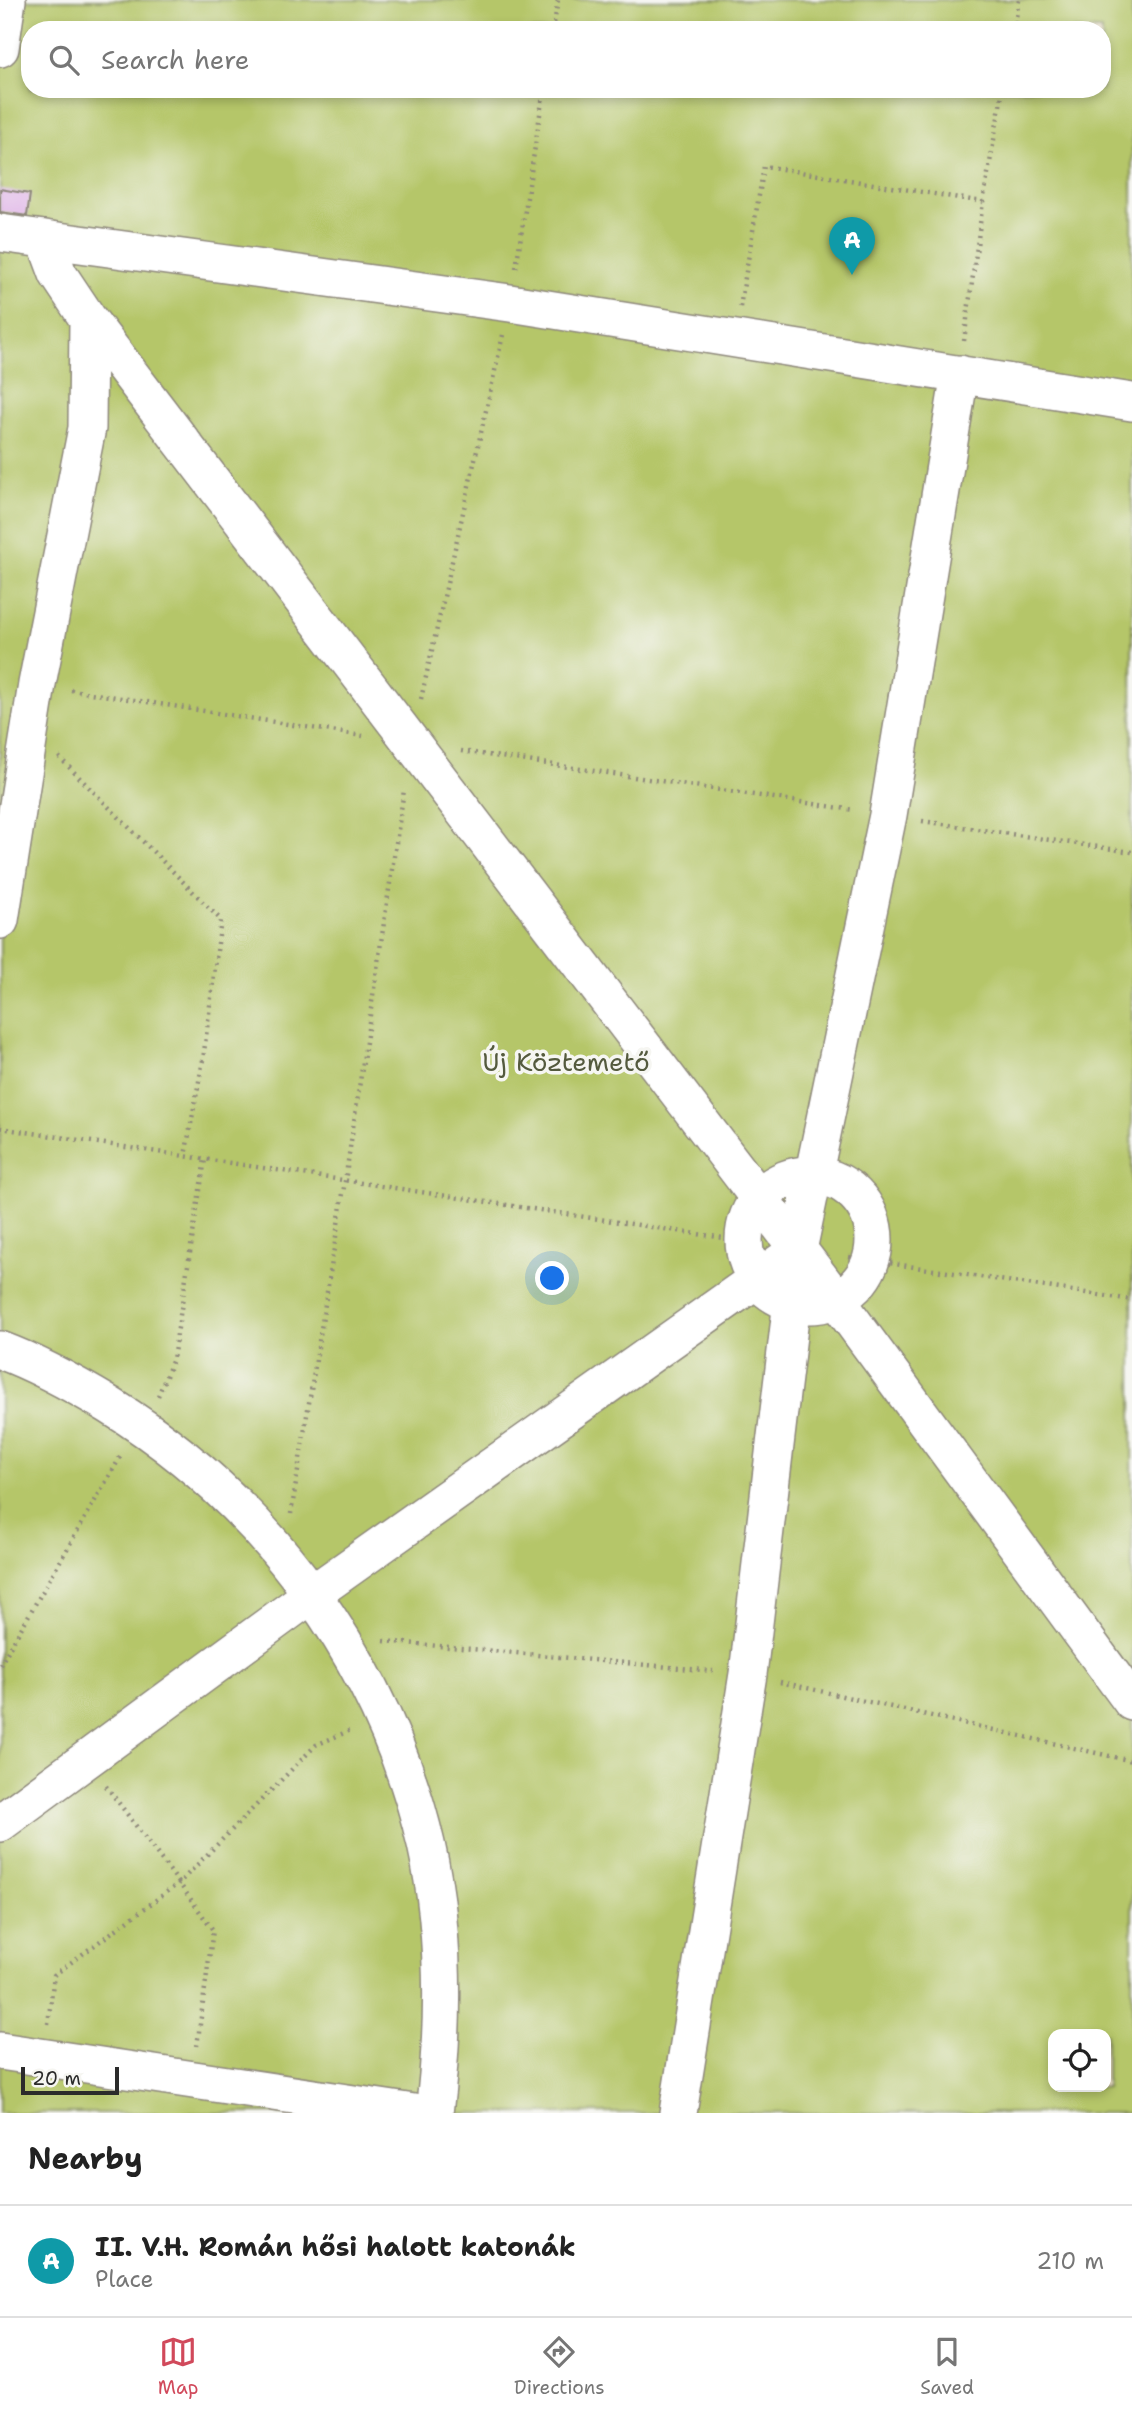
<!DOCTYPE html>
<meta charset="utf-8">
<style>
body{margin:0;font-family:"Shantell Sans",sans-serif;background:#f6f6f6;color:#222}
.controls{position:absolute;right:21px;bottom:21px;display:grid;overflow:hidden;border-radius:14px;box-shadow:0 4px 10px #0003}
.controls button{width:63px;height:63px;display:grid;place-items:center;padding:0;border:0;border-bottom:2px solid #e0e0e0;background:#fff;color:#222;font:35px sans-serif}
.scale{position:absolute;left:21px;bottom:18px;width:98px;box-sizing:border-box;padding-left:7px;border:4px solid #2b2b2b;border-top:0;font-size:19px;line-height:24px;white-space:nowrap;color:#2b2b2b;-webkit-text-stroke:5px #f6f6f2;paint-order:stroke}
.you{position:absolute;left:553px;top:1279px;width:24px;height:24px;margin:-18px;border:5px solid #fff;border-radius:50%;background:#1a73e8;box-shadow:0 0 0 10px #1a73e833}
.badge{display:grid;place-items:center;width:46px;height:46px;border-radius:50%;background:#d1495b;color:#fff;font-size:23px;font-weight:700}
.pin{position:absolute;translate:-50% -58px;filter:drop-shadow(0 2px 4px #0008)}
.pin::after{content:'';position:absolute;top:37px;width:24px;height:21px;background:inherit;clip-path:polygon(0 0,100% 0,50% 100%)}
.list{margin:0;padding:0;list-style:none}
h2{display:flex;justify-content:space-between;align-items:center;height:91px;margin:0;padding:0 28px;font-size:30px}
h2 small{font-size:23px;font-weight:400;color:#767676}
.list li{display:grid;grid-template-columns:46px 1fr auto;gap:21px;align-items:center;box-sizing:border-box;height:112px;padding:0 28px;border-top:2px solid #e0e0e0}
.list b{display:block;font-size:26px;white-space:nowrap}
.list p{margin:0;font-size:23px;white-space:nowrap;color:#767676}
.list em{font-size:23px;font-style:normal;color:#767676}
.icon{flex:none;width:38px;height:38px;fill:none;stroke:currentColor;stroke-width:2;stroke-linecap:round;stroke-linejoin:round}
.map{position:relative;flex:none;width:1132px;height:2113px;overflow:hidden}
.search{position:absolute;background:#fff;box-shadow:0 4px 10px #0003;left:21px;right:21px;top:21px;height:77px;display:flex;align-items:center;gap:18px;box-sizing:border-box;padding:0 24px;border-radius:28px;color:#767676;font-size:26px}
.sheet{height:203px;background:#fff}
nav{display:flex;justify-content:space-around;align-items:center;box-sizing:border-box;height:98px;border-top:2px solid #e0e0e0;background:#fff;font-size:19px;color:#767676}
nav a{display:grid;justify-items:center;gap:4px}
nav .on{color:#d1495b}
.map>svg:first-child{display:block}
.green{fill:#b5c669;stroke:#70784a;stroke-width:2;fill-rule:evenodd}
.building{fill:#deade8}
.lines{fill:none;stroke-linecap:round;stroke-linejoin:round}
.minor-casing{stroke:#8e887b;stroke-width:40}
.path{stroke:#8e887b;stroke-width:4.5;stroke-dasharray:2 5;stroke-linecap:butt}
.minor{stroke:#fff;stroke-width:37}
.labels{text-anchor:middle;stroke-width:7;stroke-linejoin:round;paint-order:stroke}
.park-label{font-size:26px;fill:#545a3e;stroke:#f6f6f2}
</style>
<div class="map">
<svg width="1132" height="2113" viewBox="0 0 1132 2113">
<rect width="100%" height="100%" fill="#f6f6f2"/>
<filter id="ink" filterUnits="userSpaceOnUse"><feTurbulence type="fractalNoise" baseFrequency=".0143" numOctaves="2"/><feDisplacementMap in="SourceGraphic" scale="14" xChannelSelector="R" yChannelSelector="G"/><feConvolveMatrix kernelMatrix="1 2 1 2 8 2 1 2 1" color-interpolation-filters="sRGB"/></filter>
<filter id="wash" filterUnits="userSpaceOnUse"><feTurbulence type="fractalNoise" baseFrequency=".00686" numOctaves="4" result="noise"/><feDisplacementMap in="SourceGraphic" scale="28" xChannelSelector="R" yChannelSelector="G"/><feGaussianBlur stdDeviation="1.57" result="paint"/><feColorMatrix in="noise" values="0 0 0 0 0 0 0 0 0 0 0 0 0 0 0 0 0 1.4 0 .05"/><feComposite in="paint" operator="in"/></filter>
<g filter="url(#wash)">
<rect width="100%" height="100%" fill="#f0e4cb"/>
<!-- green -->
<path class="green" d="M 0,0 L 1132,0 L 1132,2113 L 0,2113 ZM 30,30 L 1102,30 L 1102,89 L 30,89 ZM 1053,2034 L 1106,2034 L 1106,2087 L 1053,2087 Z"/>
<g id="blocks">
<!-- building -->
<path class="building" d="M 0,189 L 30,194 L 27,216 L 0,212 Z"/>
</g>
</g>
<g filter="url(#ink)">
<use href="#blocks" fill-opacity="0" stroke="#8e887b" stroke-width="2"/>
<g class="lines">
<!-- minor casing -->
<g class="minor-casing">
<path id="minor" d="M 0,48 L 7,0
M 0,233 L 510,303 L 1132,402
M 45,239 L 58,274 L 88,319 L 836,1299 L 1132,1702
M 0,920 L 37,684 L 87,428 L 88,319
M744 1240a65 65 0 1 1 130 0a65 65 0 1 1-130 0Z
M 0,1350 C 38,1364 74,1384 109,1405 C 268,1503 383,1662 426,1844 C 446,1933 445,2023 434,2113
M 0,1823 L 312,1594 L 798,1250
M 0,2051 L 414,2113
M 678,2113 L 748,1674 L 798,1250 L 888,815 L 960,374"/>
</g>
<!-- path -->
<path class="path" d="M 553,30 L 558,0
M 1014,30 L 1019,0
M 516,268 L 544,89
M 740,307 L 764,166 L 983,202
M 964,341 L 983,202 L 1003,89
M 71,690 L 363,736
M 421,699 L 503,335
M 461,751 L 854,810
M 59,757 L 221,920 L 203,1060 L 185,1156
M 922,821 L 1132,852
M 0,1128 L 750,1242
M 849,1257 L 1132,1300
M 158,1396 L 173,1359 L 205,1159
M 291,1514 L 345,1181 L 404,790
M 384,1641 L 713,1671
M 0,1665 L 122,1454
M 780,1682 L 1132,1761
M 106,1786 L 179,1883 L 316,1745 L 351,1730
M 48,2024 L 54,1975 L 179,1883 L 213,1930 L 197,2046"/>
<!-- minor -->
<use href="#minor" class="minor"/>
</g>
</g>
<g class="labels">
<!-- park labels -->
<g class="park-label">
<text x="566" y="1071">Új Köztemető</text>
</g>
</g>
</svg>
<div class="controls">
<button><svg class="icon" aria-label="locate" viewBox="0 0 24 24"><circle cx="12" cy="12" r="6"/><path d="M12 2v4M12 18v4M2 12h4M18 12h4"/></svg></button>
</div>
<div class="scale">20 m</div>
<div class="you"></div>
<div class="pin badge" style="left:852px;top:275px;background:#0f9aa8">A</div>
<div class="search"><svg class="icon" aria-label="search" viewBox="0 0 24 24"><circle cx="10" cy="10" r="6"/><path d="M15 15l6 6"/></svg>Search here</div>
</div>
<section class="sheet">
<h2>Nearby<small></small></h2>
<ul class="list">
<li><span class="badge" style="background:#0f9aa8">A</span><div><b>II. V.H. Román hősi halott katonák</b><p>Place</p></div><em>210 m</em></li>
</ul>
</section>
<nav>
<a class="on"><svg class="icon" aria-label="map" viewBox="0 0 24 24"><path d="M3 6l6-2 6 2 6-2v14l-6 2-6-2-6 2zM9 4v14M15 6v14"/></svg>Map</a>
<a><svg class="icon" aria-label="directions" viewBox="0 0 24 24"><path d="M12 3l9 9-9 9-9-9zM9 14v-3h6M13 9l2 2-2 2"/></svg>Directions</a>
<a><svg class="icon" aria-label="saved" viewBox="0 0 24 24"><path d="M7 4h10v16l-5-4-5 4z"/></svg>Saved</a>
</nav>
